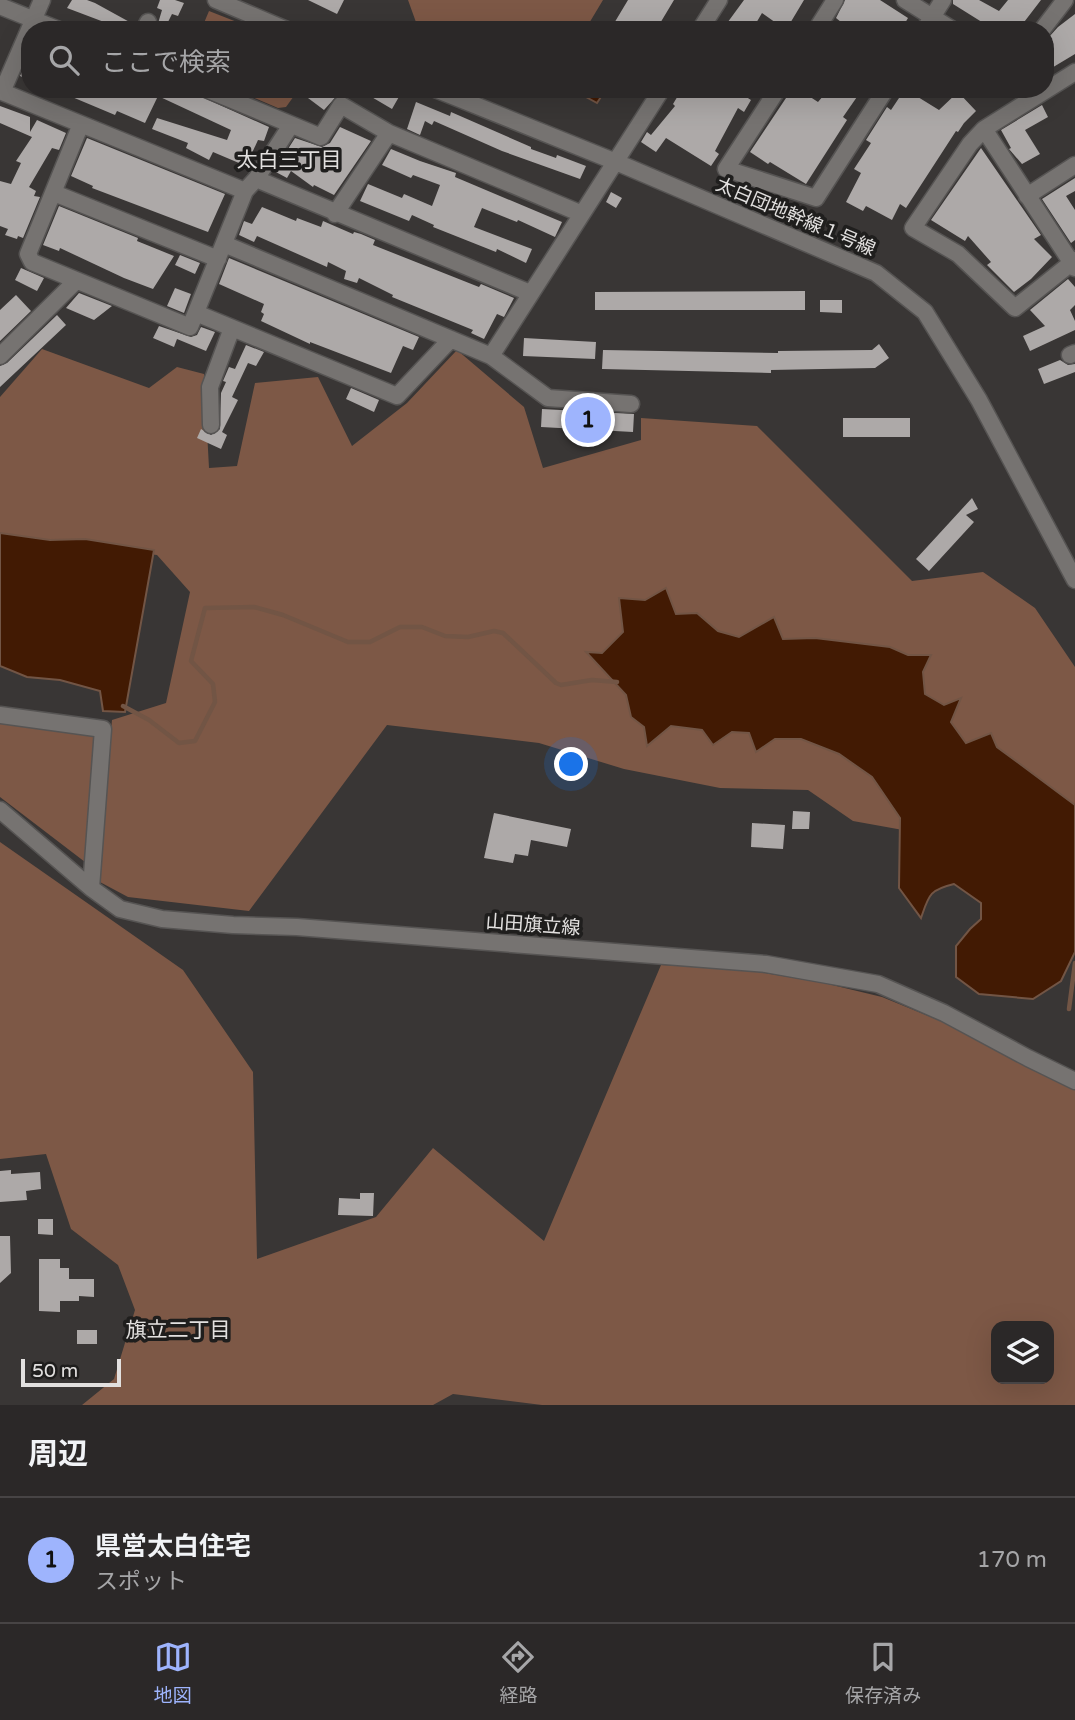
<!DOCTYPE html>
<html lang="ja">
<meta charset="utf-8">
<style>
body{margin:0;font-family:"Varela Round","Noto Sans JP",sans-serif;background:#373434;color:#f1f3f6}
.controls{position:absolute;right:21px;bottom:21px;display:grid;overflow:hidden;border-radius:14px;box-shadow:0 7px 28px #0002}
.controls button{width:63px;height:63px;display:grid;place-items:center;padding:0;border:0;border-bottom:2px solid #474445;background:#2b2828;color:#f1f3f6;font:35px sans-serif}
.scale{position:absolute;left:21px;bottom:18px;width:100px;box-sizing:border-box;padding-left:7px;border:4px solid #e2e0df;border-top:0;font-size:19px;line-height:24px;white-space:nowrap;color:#e2e0df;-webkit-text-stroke:5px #1f1e1d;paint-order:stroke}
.you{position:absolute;left:572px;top:765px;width:24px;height:24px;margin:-18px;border:5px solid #fff;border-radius:50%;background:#1a73e8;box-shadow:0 0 0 10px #1a73e833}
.badge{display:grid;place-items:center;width:46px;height:46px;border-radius:50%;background:#9eb4fd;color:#111;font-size:23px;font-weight:700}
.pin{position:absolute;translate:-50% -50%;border:4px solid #fff;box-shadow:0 2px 7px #0006}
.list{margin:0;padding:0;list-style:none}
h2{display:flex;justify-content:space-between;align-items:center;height:91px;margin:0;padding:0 28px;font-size:30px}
h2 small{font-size:23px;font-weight:400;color:#a6a6a8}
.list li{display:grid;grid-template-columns:46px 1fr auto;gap:21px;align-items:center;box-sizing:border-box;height:126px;padding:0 28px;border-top:2px solid #474445}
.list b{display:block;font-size:26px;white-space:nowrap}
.list p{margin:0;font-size:23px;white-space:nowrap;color:#a6a6a8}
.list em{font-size:23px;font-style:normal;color:#a6a6a8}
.icon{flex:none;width:38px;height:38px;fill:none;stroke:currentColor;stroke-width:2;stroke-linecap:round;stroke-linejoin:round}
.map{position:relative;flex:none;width:1075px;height:1405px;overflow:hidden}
.search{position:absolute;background:#2b2828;box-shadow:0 7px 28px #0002;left:21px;right:21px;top:21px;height:77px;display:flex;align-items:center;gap:18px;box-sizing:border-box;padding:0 24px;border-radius:28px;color:#a6a6a8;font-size:26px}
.sheet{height:217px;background:#2b2828}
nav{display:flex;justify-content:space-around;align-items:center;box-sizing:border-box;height:98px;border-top:2px solid #474445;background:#2b2828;font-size:19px;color:#a6a6a8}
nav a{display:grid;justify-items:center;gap:4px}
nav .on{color:#9eb4fd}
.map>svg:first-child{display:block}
.green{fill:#7d5846;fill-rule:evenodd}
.water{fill:#421a03;stroke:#725545;stroke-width:2}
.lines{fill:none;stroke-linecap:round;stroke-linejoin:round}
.stream{stroke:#725545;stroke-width:4.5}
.building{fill:#ada9a8}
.minor-casing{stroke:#565453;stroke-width:19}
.minor{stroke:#767371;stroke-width:16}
.labels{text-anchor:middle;stroke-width:7;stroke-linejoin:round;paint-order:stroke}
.street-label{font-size:19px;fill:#e2e0df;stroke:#1f1e1d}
.neighbourhood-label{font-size:21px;fill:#e2e0df;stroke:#1f1e1d}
</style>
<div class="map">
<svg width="1075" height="1405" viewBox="0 0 1075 1405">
<rect width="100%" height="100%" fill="#393635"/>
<!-- green -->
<path class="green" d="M 408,0 L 603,0 L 585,30 L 429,30 L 417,25 Z
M 209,11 L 257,30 L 201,30 Z
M 234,89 L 299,89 L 286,107 L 278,108 Z
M 42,349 L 149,388 L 177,367 L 204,374 L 209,468 L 237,466 L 255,383 L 318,377 L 352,446 L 407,403 L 457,350 L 524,407 L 543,468 L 641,440 L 641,418 L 757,426 L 912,581 L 983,572 L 1035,608 L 1075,667 L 1075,861 L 853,821 L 808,790 L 720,788 L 624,769 L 539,743 L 387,725 L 249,911 L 128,897 L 98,881 L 112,720 L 166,703 L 190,592 L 157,555 L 0,538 L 0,397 Z
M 0,718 L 101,730 L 85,862 L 0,797 Z
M 0,842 L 183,970 L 253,1072 L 257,1259 L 376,1217 L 433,1148 L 544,1241 L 661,965 L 735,968 L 824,983 L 882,997 L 1075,1076 L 1075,1405 L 542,1405 L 453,1394 L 433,1405 L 82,1405 L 114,1379 L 135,1310 L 118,1265 L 71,1229 L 46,1154 L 0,1159 ZM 996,1326 L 1049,1326 L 1049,1379 L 996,1379 Z"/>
<!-- water -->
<path class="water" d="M 581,89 L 606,89 L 597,103 L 579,93 Z
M 0,533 L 50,540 L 85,539 L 154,550 L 125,712 L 103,711 L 100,691 L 60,680 L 27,677 L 0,666 Z
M 666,588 L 676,614 L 697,613 L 718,631 L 739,637 L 774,617 L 783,639 L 815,638 L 890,647 L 908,655 L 931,655 L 923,672 L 925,694 L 944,705 L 961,698 L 951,722 L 966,743 L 991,733 L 997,747 L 1075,805 L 1075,952 L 1061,981 L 1033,999 L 979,994 L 956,977 L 956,946 L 970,929 L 981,919 L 981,903 L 954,884 C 929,890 929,895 921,918 L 899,888 L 900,818 L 872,777 L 839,754 L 801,739 L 775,739 L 756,752 L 749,733 L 732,732 L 713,745 L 702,730 L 671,726 L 647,746 L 644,727 L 631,717 L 626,695 L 586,652 L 602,653 L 623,632 L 619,598 L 645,600 Z"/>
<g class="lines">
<!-- stream -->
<path class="stream" d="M 123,706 L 149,720 L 179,743 L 195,741 L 215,702 L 213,684 L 191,661 L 205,608 L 254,607 L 283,615 L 348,642 L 370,642 L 400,627 L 422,627 L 445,636 L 468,637 L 494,631 L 503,633 L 556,683 L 561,685 L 592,680 L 617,682
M 1069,1009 L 1075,963"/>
</g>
<!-- building -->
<path class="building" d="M 72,0 L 87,0 L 95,3 L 135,25 L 134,30 L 99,30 L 104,22 L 67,8 Z
M 160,0 L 175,0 L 184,3 L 178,16 L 172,14 L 164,30 L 156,30 L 162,10 L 157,8 Z
M 308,0 L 344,0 L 337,14 Z
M 628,0 L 674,0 L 656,30 L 610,30 Z
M 744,0 L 804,0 L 786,30 L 762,13 L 752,30 L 722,30 Z
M 845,0 L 880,0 L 908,18 L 901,30 L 836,30 L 841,22 L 836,18 Z
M 953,0 L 979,0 L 999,11 L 1008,0 L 1041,0 L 1018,30 L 980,30 L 985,24 L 953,4 Z
M 1075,14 L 1075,54 L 1045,72 L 1045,46 L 1053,42 L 1049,37 L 1058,27 Z
M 30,55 L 30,80 L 20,76 Z
M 53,89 L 184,89 L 269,127 L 264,141 L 258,140 L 246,166 L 213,152 L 209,160 L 186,148 L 188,143 L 152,129 L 157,118 L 227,140 L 231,130 L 158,96 L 145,123 L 117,111 L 115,115 Z
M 315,89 L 343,89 L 324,110 L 308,98 Z
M 358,89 L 388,89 L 400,95 L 392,109 Z
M 682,89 L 734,89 L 751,100 L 744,112 L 738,108 L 715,151 L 719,154 L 711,166 L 666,138 L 656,152 L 641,142 L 647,132 L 651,135 L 675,106 L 673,104 Z
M 792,89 L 798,89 L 818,102 L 829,89 L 852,89 L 859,94 L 843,117 L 847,120 L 806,184 L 770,162 L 768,164 L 750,152 Z
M 905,89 L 939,110 L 958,92 L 976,111 L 964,123 L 958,132 L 956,131 L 906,208 L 900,204 L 892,220 L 866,206 L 863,211 L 846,202 L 861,173 L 854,169 L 871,143 L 866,140 L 887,107 L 891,110 Z
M 416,102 L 450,116 L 451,112 L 531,147 L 531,149 L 556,158 L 557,155 L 586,166 L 580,179 L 502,151 L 434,121 L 432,125 L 425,121 L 420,135 L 407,129 Z
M 1042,105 L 1048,117 L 1025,130 L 1040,154 L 1022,164 L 1009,149 L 1011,148 L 1001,130 Z
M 0,106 L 30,117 L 30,132 L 37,120 L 66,133 L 59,150 L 52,148 L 29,187 L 36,191 L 34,196 L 40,197 L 23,238 L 18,236 L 17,239 L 5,235 L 8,229 L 0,226 L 0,181 L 11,184 L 21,163 L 16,161 L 32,137 L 0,123 Z
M 340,127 L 371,141 L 334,195 L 314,185 L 313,187 L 291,171 L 287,178 L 274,171 L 295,138 L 322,147 L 330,143 Z
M 87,138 L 225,194 L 208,232 L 92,188 L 93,186 L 71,176 Z
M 981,148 L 1041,235 L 1034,239 L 1052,257 L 1031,279 L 1014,292 L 987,265 L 991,262 L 968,236 L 965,241 L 931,220 Z
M 391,149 L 420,161 L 456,173 L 455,177 L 562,222 L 555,237 L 518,220 L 517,222 L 482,208 L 474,227 L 532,249 L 526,263 L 497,249 L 496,252 L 433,227 L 434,225 L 412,215 L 409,221 L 360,201 L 368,184 L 402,198 L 404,194 L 432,206 L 440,185 L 413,175 L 411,178 L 382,165 Z
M 1075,178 L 1075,191 L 1066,196 L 1075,210 L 1075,240 L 1071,243 L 1042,199 Z
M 611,192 L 622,198 L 616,208 L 606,202 Z
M 59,206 L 138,238 L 137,241 L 174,256 L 153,289 L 124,278 L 60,248 L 59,251 L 43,245 Z
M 262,207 L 296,221 L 297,218 L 321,227 L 323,221 L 353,234 L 354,232 L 361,234 L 375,240 L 373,245 L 479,287 L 481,284 L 514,298 L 504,317 L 497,314 L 484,339 L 471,333 L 473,330 L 392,297 L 393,295 L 359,278 L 357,283 L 344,279 L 346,271 L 328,262 L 327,267 L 257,236 L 254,242 L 239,235 L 244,221 L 252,224 Z
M 180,255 L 200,263 L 195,274 L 175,265 Z
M 229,258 L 419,337 L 413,350 L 403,346 L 391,373 L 310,342 L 310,344 L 261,321 L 264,314 L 261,312 L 264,304 L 219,284 Z
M 21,268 L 44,278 L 37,291 L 15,280 Z
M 1068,279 L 1075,287 L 1075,305 L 1070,310 L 1075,321 L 1075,330 L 1030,351 L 1023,336 L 1045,326 L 1030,310 Z
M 175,288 L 191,294 L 184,313 L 167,306 Z
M 805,291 L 805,310 L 595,310 L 595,292 Z
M 79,293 L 112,306 L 94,320 L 66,308 Z
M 16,295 L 31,311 L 0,341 L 0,310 Z
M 820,300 L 842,300 L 842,313 L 820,312 Z
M 57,315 L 66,325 L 0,387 L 0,366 L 7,363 Z
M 159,326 L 191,337 L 197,335 L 201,327 L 215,332 L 206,351 L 177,339 L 174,347 L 153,338 Z
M 524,338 L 596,342 L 595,359 L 523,356 Z
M 879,344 L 889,358 L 875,368 L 771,370 L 771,373 L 602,369 L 603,350 L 778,353 L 778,351 L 872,350 Z
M 246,345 L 264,352 L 256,366 L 248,363 L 232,397 L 238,400 L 222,432 L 227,435 L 221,449 L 197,438 L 201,429 L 211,435 L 220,429 L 221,393 L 226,382 L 223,381 L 229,367 L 235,369 Z
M 1060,360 L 1068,365 L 1075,364 L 1075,372 L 1044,384 L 1038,369 Z
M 351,388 L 379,400 L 374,412 L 346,399 Z
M 542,409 L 634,414 L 633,432 L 541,427 Z
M 843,418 L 910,418 L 910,437 L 843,437 Z
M 972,498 L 978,509 L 966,515 L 974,522 L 929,571 L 916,559 Z
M 793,811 L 810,812 L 809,829 L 792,829 Z
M 494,813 L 571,829 L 567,847 L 531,840 L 528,856 L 515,854 L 513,863 L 484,858 Z
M 752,823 L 785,825 L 783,849 L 751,847 Z
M 11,1170 L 11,1174 L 40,1172 L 41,1189 L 26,1191 L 27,1200 L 0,1202 L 0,1171 Z
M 360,1193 L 374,1193 L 373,1216 L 338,1215 L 339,1198 L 360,1199 Z
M 38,1219 L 53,1219 L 53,1235 L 38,1234 Z
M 0,1236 L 10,1236 L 11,1273 L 0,1283 Z
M 39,1259 L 60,1259 L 60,1268 L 69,1268 L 69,1279 L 94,1279 L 94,1297 L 79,1296 L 79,1301 L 60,1301 L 60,1312 L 39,1311 Z
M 77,1330 L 97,1330 L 97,1344 L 77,1344 Z"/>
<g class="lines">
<!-- minor casing -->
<g class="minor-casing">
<path id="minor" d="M 216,0 L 287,30
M 905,0 L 953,30
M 0,6 L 59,30
M 144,30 L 148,22
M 700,30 L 719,0
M 816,30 L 835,0
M 924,30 L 943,0
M 1042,30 L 1065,0
M 1075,72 L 984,129 L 1075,268
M 206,89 L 321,137 L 341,105 L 389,133
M 435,89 L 616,162 L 876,273 L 925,312 L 979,400 L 1075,580
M 778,89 L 726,169 L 816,198 L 886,89
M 0,91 L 245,191
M 2,92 L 42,0
M 81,124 L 28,254 L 32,262 L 190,327 L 245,191 L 256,179 L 291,125
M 984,129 L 970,144 L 913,228 L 958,254 L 1015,308 L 1075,260
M 256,179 L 530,293
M 54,193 L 218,259
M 1027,196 L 1075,165
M 335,214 L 389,133 L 582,214
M 224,244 L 491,356 L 548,398 L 631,404
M 196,313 L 397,396 L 451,339
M 1070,355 L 1075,353
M 0,356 L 76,281
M 491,356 L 662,89
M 211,425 L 210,387 L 232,328
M 0,715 L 103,729 L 91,888
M 0,810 L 91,888 L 120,909 L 162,919 L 233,925 L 297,927 L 766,964 L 878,984 L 944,1013 L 1028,1058 L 1075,1081"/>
</g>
<!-- minor -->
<use href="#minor" class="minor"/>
</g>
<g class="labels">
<!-- street labels -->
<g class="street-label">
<text transform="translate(796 216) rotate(23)" y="7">太白団地幹線１号線</text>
<text transform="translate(533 924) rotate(4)" y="7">山田旗立線</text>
</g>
<!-- neighbourhood labels -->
<g class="neighbourhood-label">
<text x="289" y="167">太白三丁目</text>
<text x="178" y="1337">旗立二丁目</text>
</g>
</g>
</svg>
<div class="controls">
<button><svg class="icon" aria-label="layers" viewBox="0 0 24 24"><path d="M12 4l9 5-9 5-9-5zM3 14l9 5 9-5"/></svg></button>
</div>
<div class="scale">50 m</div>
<div class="you"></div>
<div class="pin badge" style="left:588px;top:420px">1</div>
<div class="search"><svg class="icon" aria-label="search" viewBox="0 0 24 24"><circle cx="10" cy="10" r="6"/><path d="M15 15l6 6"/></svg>ここで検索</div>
</div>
<section class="sheet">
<h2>周辺<small></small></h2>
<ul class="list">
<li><span class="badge">1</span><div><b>県営太白住宅</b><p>スポット</p></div><em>170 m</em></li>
</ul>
</section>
<nav>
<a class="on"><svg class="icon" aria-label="map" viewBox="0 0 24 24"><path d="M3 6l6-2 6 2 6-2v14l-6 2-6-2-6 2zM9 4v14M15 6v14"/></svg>地図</a>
<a><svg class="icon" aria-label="directions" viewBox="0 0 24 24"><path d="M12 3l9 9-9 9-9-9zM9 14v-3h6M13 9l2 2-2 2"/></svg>経路</a>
<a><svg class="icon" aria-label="saved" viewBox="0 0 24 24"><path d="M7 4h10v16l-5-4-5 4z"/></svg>保存済み</a>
</nav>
